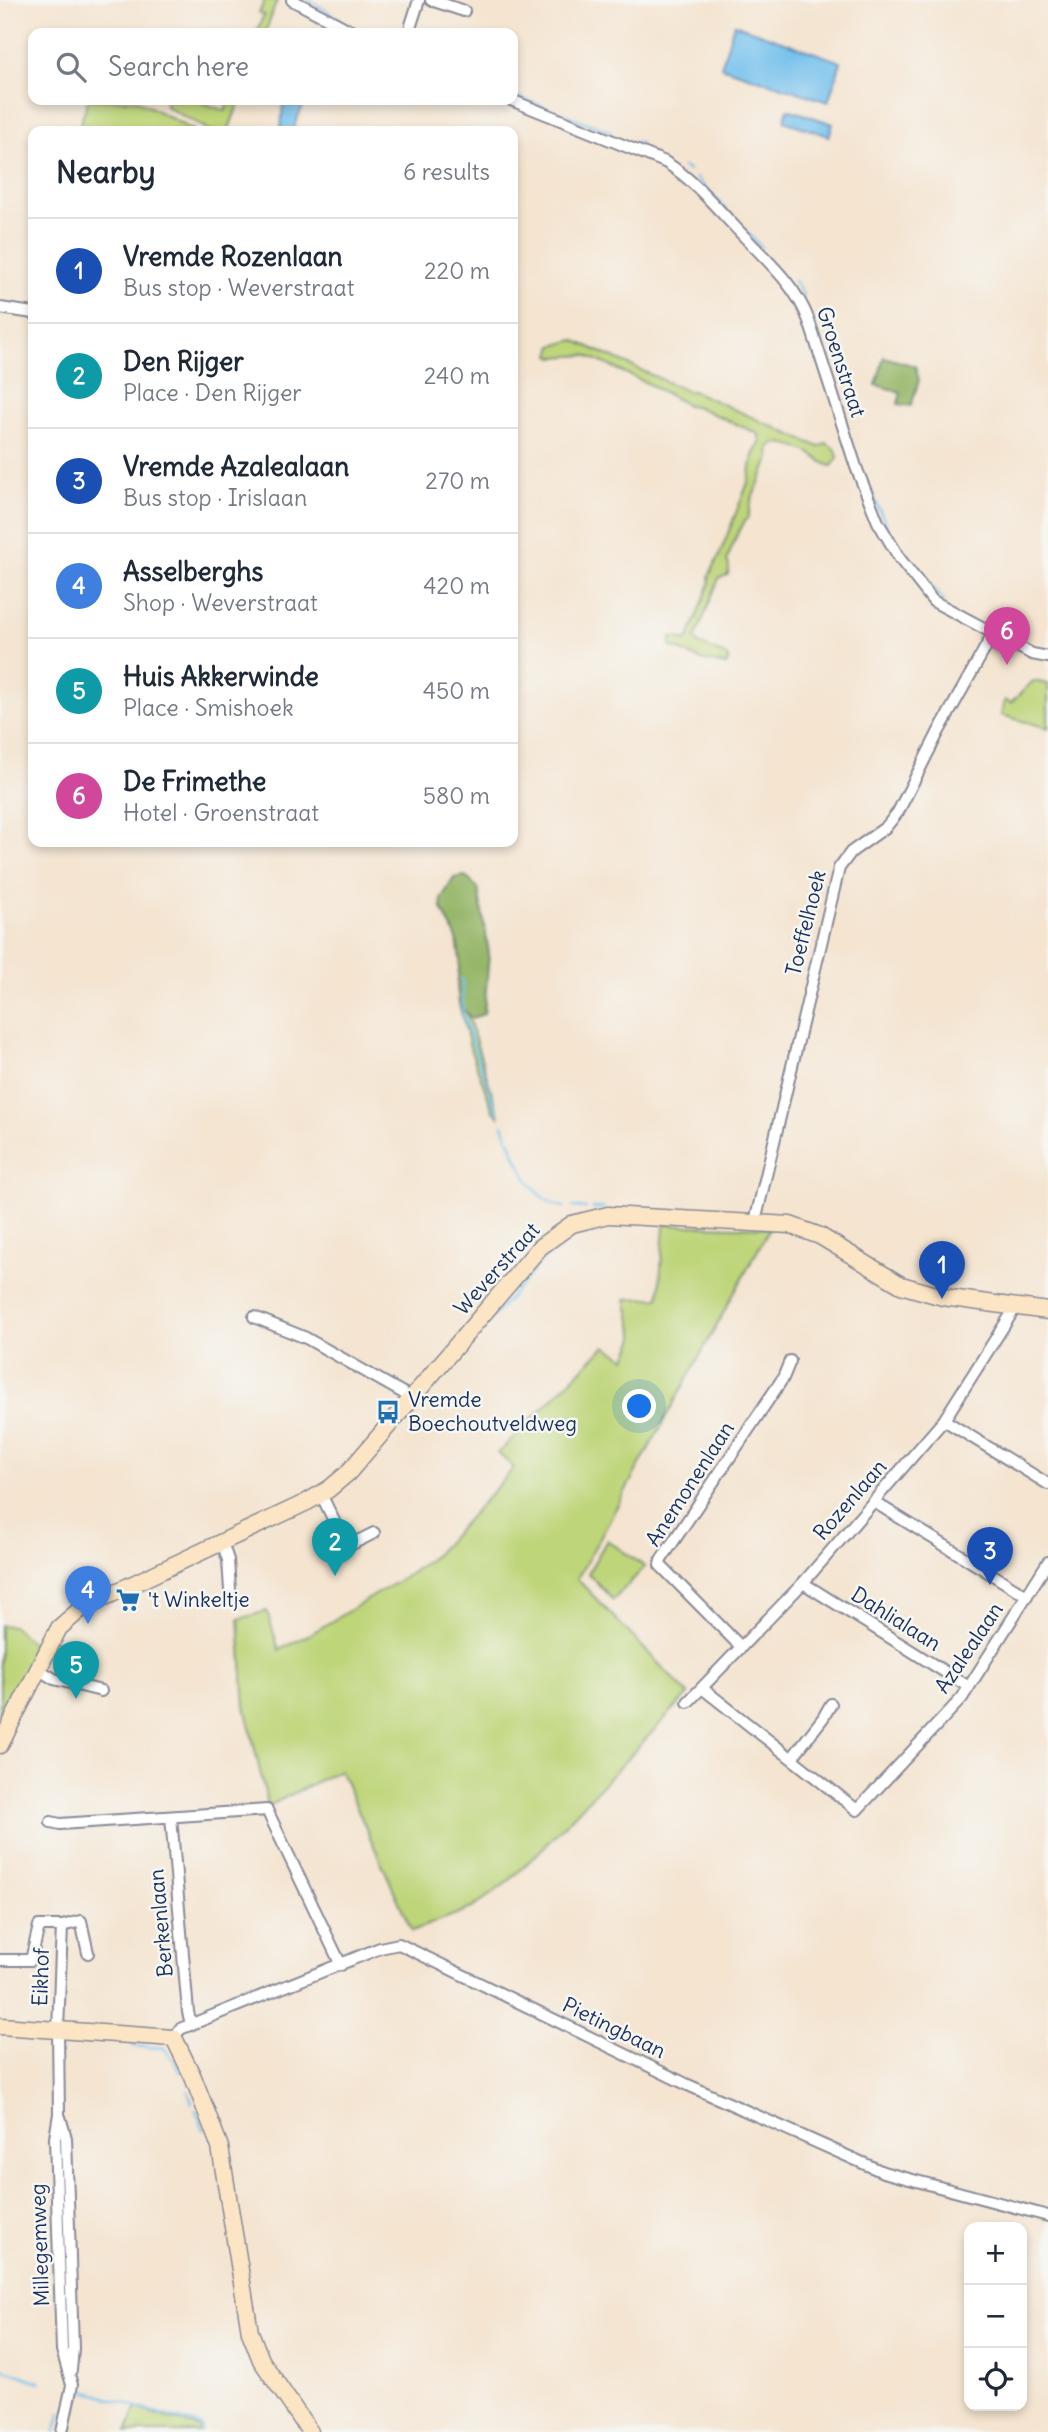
<!DOCTYPE html>
<meta charset="utf-8">
<style>
body{margin:0;font-family:Delius,sans-serif;background:#f2f2f3;color:#1f2937}
.controls{position:absolute;right:21px;bottom:21px;display:grid;overflow:hidden;border-radius:14px;box-shadow:0 4px 10px #0003}
.controls button{width:63px;height:63px;display:grid;place-items:center;padding:0;border:0;border-bottom:2px solid #e0e1e3;background:#fff;color:#1f2937;font:35px sans-serif}
.you{position:absolute;left:640px;top:1407px;width:24px;height:24px;margin:-18px;border:5px solid #fff;border-radius:50%;background:#1a73e8;box-shadow:0 0 0 10px #1a73e833}
.badge{display:grid;place-items:center;width:46px;height:46px;border-radius:50%;background:#1f6fb2;color:#fff;font-size:23px;font-weight:700}
.pin{position:absolute;translate:-50% -58px;filter:drop-shadow(0 2px 4px #0008)}
.pin::after{content:'';position:absolute;top:37px;width:24px;height:21px;background:inherit;clip-path:polygon(0 0,100% 0,50% 100%)}
.list{margin:0;padding:0;list-style:none}
h2{display:flex;justify-content:space-between;align-items:center;height:91px;margin:0;padding:0 28px;font-size:30px}
h2 small{font-size:23px;font-weight:400;color:#747a83}
.list li{display:grid;grid-template-columns:46px 1fr auto;gap:21px;align-items:center;box-sizing:border-box;height:105px;padding:0 28px;border-top:2px solid #e0e1e3}
.list b{display:block;font-size:26px;white-space:nowrap}
.list p{margin:0;font-size:23px;white-space:nowrap;color:#747a83}
.list em{font-size:23px;font-style:normal;color:#747a83}
.icon{flex:none;width:38px;height:38px;fill:none;stroke:currentColor;stroke-width:2;stroke-linecap:round;stroke-linejoin:round}
.map{position:relative;flex:none;width:1048px;height:2432px;overflow:hidden}
.search{position:absolute;background:#fff;box-shadow:0 4px 10px #0003;left:28px;top:28px;width:490px;height:77px;display:flex;align-items:center;gap:18px;box-sizing:border-box;padding:0 24px;border-radius:14px;color:#747a83;font-size:26px}
.panel{position:absolute;background:#fff;box-shadow:0 4px 10px #0003;left:28px;top:126px;width:490px;height:721px;border-radius:14px}
.map>svg:first-child{display:block}
.green{fill:#bed579;stroke:#6c826c;stroke-width:2}
.forest{fill:#96b669;stroke:#587264;stroke-width:2}
.water{fill:#72bfec;stroke:#4677a5;stroke-width:2}
.lines{fill:none;stroke-linecap:round;stroke-linejoin:round}
.stream{stroke:#72bfec;stroke-width:2.5}
.street-casing{stroke:#888a97;stroke-width:14}
.secondary-casing{stroke:#888a97;stroke-width:19}
.street{stroke:#fff;stroke-width:10}
.secondary{stroke:#fce5c4;stroke-width:16}
.labels{text-anchor:middle;stroke-width:5;stroke-linejoin:round;paint-order:stroke}
.street-label{font-size:21px;fill:#1b2f5e;stroke:#f6f6f2}
.poi-label{font-size:21px;fill:#1b2f5e;stroke:#f6f6f2;text-anchor:start}
</style>
<div class="map">
<svg width="1048" height="2432" viewBox="0 0 1048 2432">
<rect width="100%" height="100%" fill="#f6f6f2"/>
<filter id="ink" filterUnits="userSpaceOnUse"><feTurbulence type="fractalNoise" baseFrequency=".0143" numOctaves="2"/><feDisplacementMap in="SourceGraphic" scale="14" xChannelSelector="R" yChannelSelector="G"/><feConvolveMatrix kernelMatrix="1 2 1 2 8 2 1 2 1" color-interpolation-filters="sRGB"/></filter>
<filter id="wash" filterUnits="userSpaceOnUse"><feTurbulence type="fractalNoise" baseFrequency=".00686" numOctaves="4" result="noise"/><feDisplacementMap in="SourceGraphic" scale="28" xChannelSelector="R" yChannelSelector="G"/><feGaussianBlur stdDeviation="1.57" result="paint"/><feColorMatrix in="noise" values="0 0 0 0 0 0 0 0 0 0 0 0 0 0 0 0 0 1.4 0 .05"/><feComposite in="paint" operator="in"/></filter>
<g filter="url(#wash)">
<rect width="100%" height="100%" fill="#f4e4d0"/>
<!-- green -->
<path class="green" d="M 265,0 L 277,0 L 265,33 L 256,33 L 264,15 L 259,13 Z
M 88,100 L 137,100 L 195,131 L 78,131 Z
M 167,100 L 195,100 L 225,111 L 230,100 L 240,100 L 228,131 L 211,131 L 168,108 L 165,105 Z
M 574,340 L 687,391 L 693,391 L 819,447 L 827,443 L 836,450 L 838,458 L 832,466 C 823,464 820,460 813,455 C 802,448 787,443 775,443 L 769,448 L 770,458 L 752,498 L 748,517 L 738,532 L 727,559 L 729,567 L 728,575 L 719,578 L 695,639 L 699,644 L 727,656 L 729,659 L 726,665 L 701,660 L 671,646 L 671,638 L 679,638 L 686,641 L 689,637 L 710,583 L 709,576 L 719,556 L 749,480 L 753,455 L 760,443 L 759,434 L 695,406 L 687,405 L 649,384 L 586,355 L 554,357 L 550,355 L 553,346 Z
M 1033,681 L 1048,684 L 1048,728 L 1001,715 L 1005,700 L 1011,703 Z
M 459,1004 L 467,1013 L 499,1116 L 493,1111 L 471,1051 Z
M 664,1225 L 770,1228 L 577,1579 L 688,1694 L 540,1851 L 509,1881 L 472,1908 L 412,1931 L 340,1770 L 268,1806 L 245,1706 L 239,1619 L 267,1611 L 279,1650 L 312,1633 L 408,1575 L 436,1554 L 514,1468 L 498,1453 L 605,1346 L 626,1358 L 635,1338 L 626,1299 L 659,1298 Z
M 607,1540 L 645,1567 L 613,1600 L 588,1573 Z
M 0,1625 L 13,1626 L 32,1643 L 25,1675 L 0,1728 Z
M 136,2408 L 200,2428 L 199,2432 L 127,2432 Z"/>
<!-- forest -->
<path class="forest" d="M 884,357 L 915,366 L 919,380 L 911,406 L 898,404 L 901,392 L 876,385 Z
M 465,876 L 478,888 L 489,953 L 484,1014 L 471,1018 L 459,1004 L 457,986 L 460,960 L 457,939 L 442,909 L 441,899 L 454,878 Z"/>
<!-- water -->
<path class="water" d="M 734,24 L 841,62 L 828,102 L 721,67 Z
M 283,100 L 306,100 L 295,123 L 295,131 L 281,131 Z
M 788,109 L 833,124 L 829,136 L 784,121 Z"/>
<g class="lines">
<!-- stream -->
<path class="stream" d="M 309,0 L 341,20
M 358,29 L 366,33
M 513,95 L 611,132
M 636,142 L 641,144
M 683,167 L 689,171
M 696,178 L 761,247
M 794,281 L 803,295
M 871,491 L 887,527
M 899,548 L 921,577 L 944,601
M 1015,639 L 1029,646
M 462,979 L 463,1015 L 497,1113
M 503,1125 C 514,1152 530,1203 564,1207
M 573,1207 L 586,1208
M 593,1208 L 604,1208
M 481,1330 L 546,1257 L 574,1234
M 133,2046 L 164,2048 L 174,2060 L 180,2073
M 188,2091 L 192,2103
M 196,2110 L 204,2130
M 63,2210 L 64,2234
M 0,2368 L 40,2382
M 78,2389 L 202,2426 L 201,2432
M 55,2432 L 61,2412"/>
</g>
</g>
<g filter="url(#ink)">
<g class="lines">
<!-- street casing -->
<g class="street-casing">
<path id="street" d="M 292,0 L 355,33
M 431,0 L 464,11
M 411,25 L 419,0
M 511,100 L 665,162 C 693,179 714,205 736,228 C 763,257 796,284 809,321 L 856,467 L 878,522 L 900,559 L 933,601 L 1032,654 L 1048,657
M 0,308 L 33,313
M 755,1222 L 839,868 L 851,852 L 886,827 L 898,812 L 939,731 L 993,634
M 254,1317 L 306,1338 L 412,1398
M 944,1420 L 1048,1484
M 321,1494 L 346,1546
M 874,1502 L 1027,1596
M 222,1542 L 228,1560 L 230,1590
M 334,1553 L 374,1533
M 803,1583 L 969,1687
M 741,1647 L 660,1565 L 661,1560 L 783,1378 L 790,1361
M 38,1669 L 54,1679 L 101,1691
M 702,1688 L 857,1810 L 962,1698 L 1048,1562
M 688,1702 L 803,1583 L 944,1420 L 1017,1305
M 792,1758 L 823,1718 L 831,1704
M 171,1817 L 188,2012 L 191,2024
M 51,1822 L 60,1824 L 267,1810 L 341,1965
M 0,1960 L 31,1960 L 39,1926 L 62,1926
M 174,2038 L 180,2029 L 380,1948 L 399,1944 L 688,2085 L 883,2172 L 1048,2216
M 60,2117 L 66,2138 L 73,2348 L 71,2370
M 62,2432 L 72,2385 L 62,2350 L 55,2138 L 59,2114 L 58,2030 L 62,1926 L 81,1921 L 88,1953"/>
</g>
<!-- secondary casing -->
<g class="secondary-casing">
<path id="secondary" d="M 0,1745 L 59,1628 L 82,1608 L 307,1502 L 329,1489 L 348,1473 L 540,1247 L 572,1224 L 608,1215 L 790,1225 L 820,1236 L 901,1285 L 943,1297 L 1048,1311
M 0,2026 L 174,2038 L 193,2077 L 220,2147 L 250,2332 L 261,2360 L 310,2432"/>
</g>
<!-- street -->
<use href="#street" class="street"/>
<!-- secondary -->
<use href="#secondary" class="secondary"/>
</g>
</g>
<!-- icons -->
<defs>
<g id="bus-bare" transform="scale(1.89)"><path d="M-5-6H5V4H4V6H2V4H-2V6H-4V4H-5ZM-3.5-4V0h7V-4ZM-3.5 1.2v1.5H-2V1.2ZM2 1.2v1.5H3.5V1.2Z" fill="#1f6fb2" stroke="#f6f6f2" stroke-width="2.5" paint-order="stroke"/></g>
<g id="supermarket-bare" transform="scale(1.89)"><path d="M-6-5.5h2.5l.6 2H6L4.5 2H-2.5L-4.4-4H-6ZM-1.5 3.2a1.3 1.3 0 1 0 .1 0ZM3 3.2a1.3 1.3 0 1 0 .1 0Z" fill="#1f6fb2" stroke="#f6f6f2" stroke-width="2.5" paint-order="stroke"/></g>
</defs>
<g fill-rule="evenodd">
<use href="#bus-bare" x="388" y="1412"/>
<use href="#supermarket-bare" x="128" y="1600"/>
</g>
<g class="labels">
<!-- street labels -->
<g class="street-label">
<text transform="translate(841 362) rotate(72)" y="7">Groenstraat</text>
<text transform="translate(806 923) rotate(-76)" y="7">Toeffelhoek</text>
<text transform="translate(497 1269) rotate(-48)" y="7">Weverstraat</text>
<text transform="translate(690 1484) rotate(-57)" y="7">Anemonenlaan</text>
<text transform="translate(850 1500) rotate(-49)" y="7">Rozenlaan</text>
<text transform="translate(896 1619) rotate(32)" y="7">Dahlialaan</text>
<text transform="translate(969 1648) rotate(-56)" y="7">Azalealaan</text>
<text transform="translate(161 1923) rotate(-95)" y="7">Berkenlaan</text>
<text transform="translate(41 1977) rotate(-88)" y="7">Eikhof</text>
<text transform="translate(614 2028) rotate(26)" y="7">Pietingbaan</text>
<text transform="translate(40 2245) rotate(-92)" y="7">Millegemweg</text>
</g>
<!-- poi labels -->
<g class="poi-label">
<text x="408" y="1407">Vremde<tspan x="408" dy="24">Boechoutveldweg</tspan></text>
<text x="148" y="1607">'t Winkeltje</text>
</g>
</g>
</svg>
<div class="controls">
<button>+</button>
<button>−</button>
<button><svg class="icon" aria-label="locate" viewBox="0 0 24 24"><circle cx="12" cy="12" r="6"/><path d="M12 2v4M12 18v4M2 12h4M18 12h4"/></svg></button>
</div>
<div class="you"></div>
<div class="pin badge" style="left:942px;top:1299px;background:#1a4fb4">1</div>
<div class="pin badge" style="left:335px;top:1576px;background:#0f9aa8">2</div>
<div class="pin badge" style="left:990px;top:1585px;background:#1a4fb4">3</div>
<div class="pin badge" style="left:88px;top:1624px;background:#3f7fe0">4</div>
<div class="pin badge" style="left:76px;top:1699px;background:#0f9aa8">5</div>
<div class="pin badge" style="left:1007px;top:665px;background:#d1479c">6</div>
<div class="search"><svg class="icon" aria-label="search" viewBox="0 0 24 24"><circle cx="10" cy="10" r="6"/><path d="M15 15l6 6"/></svg>Search here</div>
<section class="panel">
<h2>Nearby<small>6 results</small></h2>
<ul class="list">
<li><span class="badge" style="background:#1a4fb4">1</span><div><b>Vremde Rozenlaan</b><p>Bus stop · Weverstraat</p></div><em>220 m</em></li>
<li><span class="badge" style="background:#0f9aa8">2</span><div><b>Den Rijger</b><p>Place · Den Rijger</p></div><em>240 m</em></li>
<li><span class="badge" style="background:#1a4fb4">3</span><div><b>Vremde Azalealaan</b><p>Bus stop · Irislaan</p></div><em>270 m</em></li>
<li><span class="badge" style="background:#3f7fe0">4</span><div><b>Asselberghs</b><p>Shop · Weverstraat</p></div><em>420 m</em></li>
<li><span class="badge" style="background:#0f9aa8">5</span><div><b>Huis Akkerwinde</b><p>Place · Smishoek</p></div><em>450 m</em></li>
<li><span class="badge" style="background:#d1479c">6</span><div><b>De Frimethe</b><p>Hotel · Groenstraat</p></div><em>580 m</em></li>
</ul>
</section>
</div>
